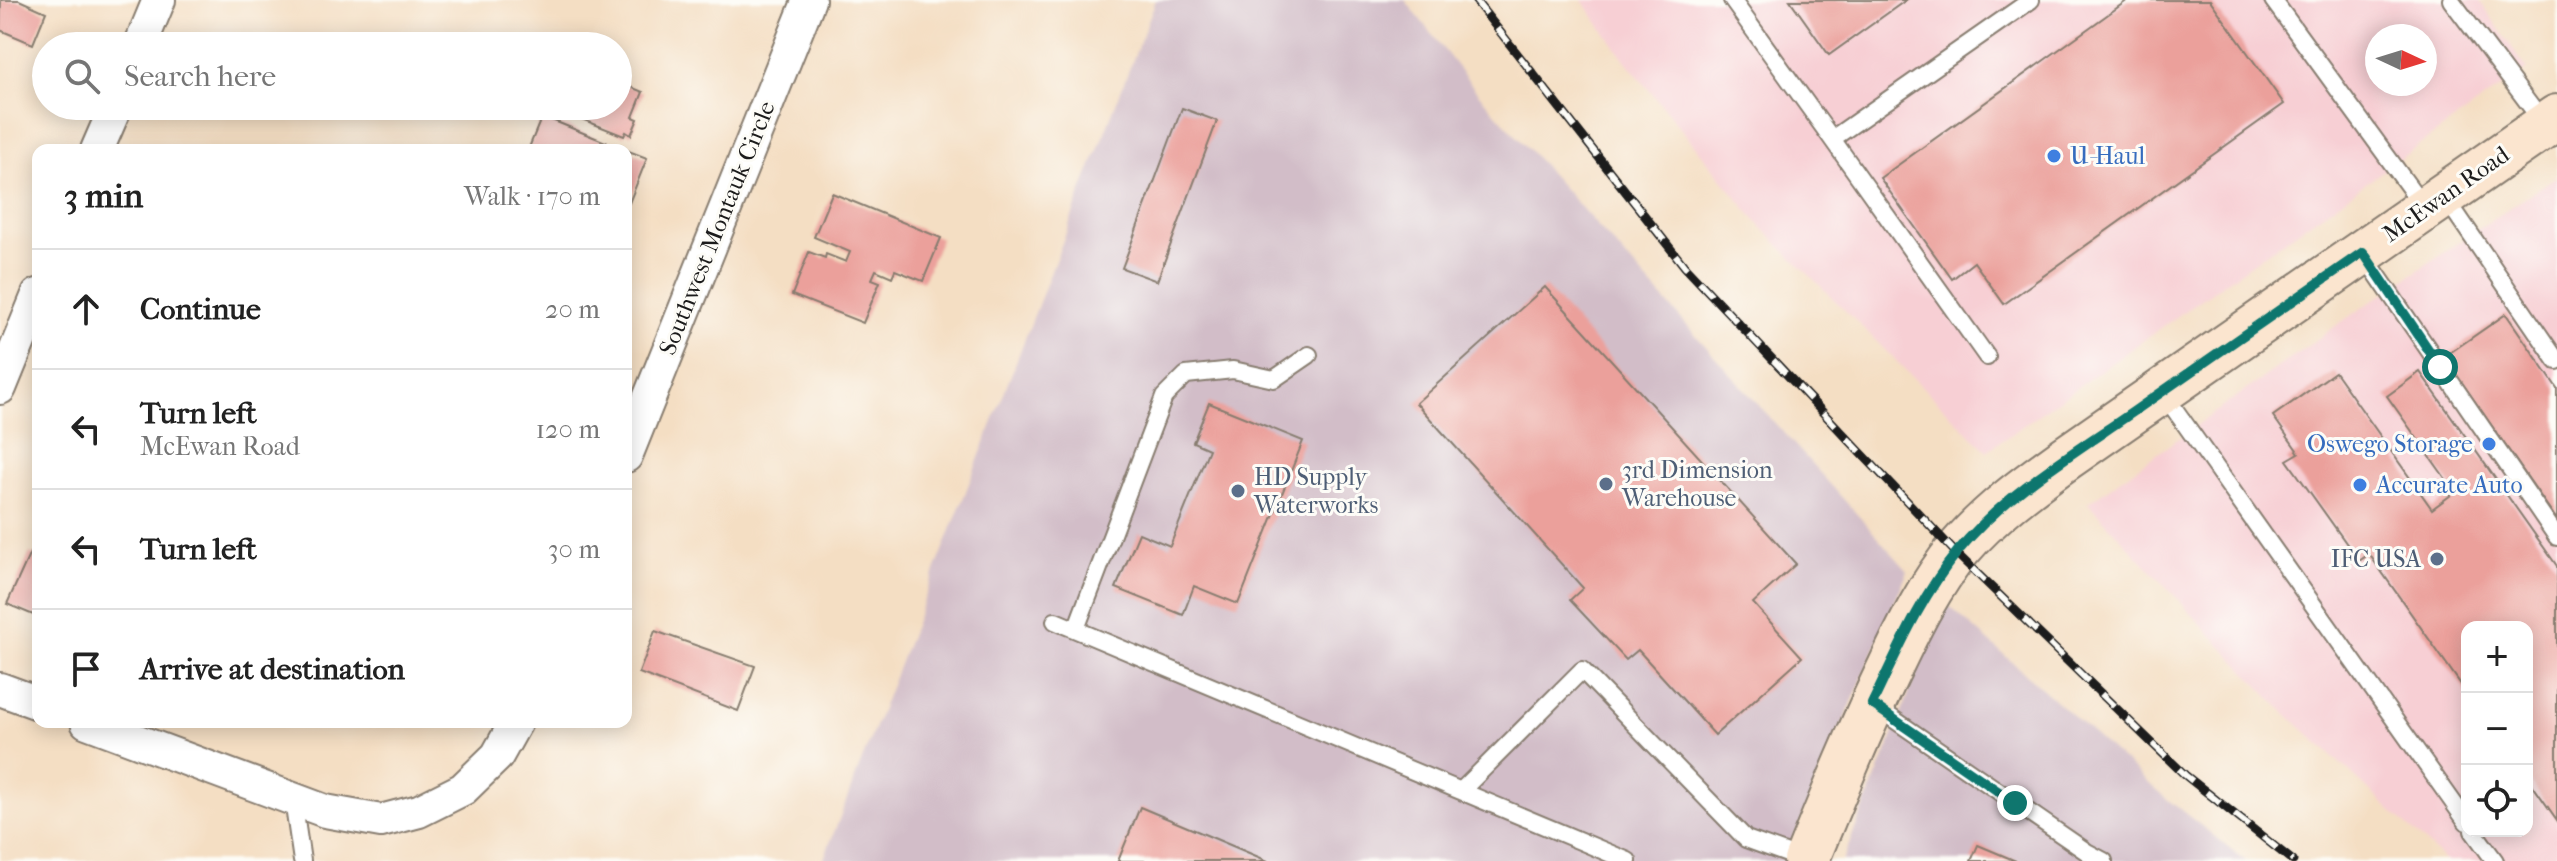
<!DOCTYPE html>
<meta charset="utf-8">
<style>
body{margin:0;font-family:"IM FELL French Canon",serif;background:#f2f2f2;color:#222}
.controls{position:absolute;right:24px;bottom:24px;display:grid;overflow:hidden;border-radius:16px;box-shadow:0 4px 20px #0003}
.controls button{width:72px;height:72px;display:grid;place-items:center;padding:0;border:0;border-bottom:2px solid #e0e0e0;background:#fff;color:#222;font:40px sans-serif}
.compass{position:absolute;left:2365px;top:24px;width:72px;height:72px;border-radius:50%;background:#fff;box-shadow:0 4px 20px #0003;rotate:94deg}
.stop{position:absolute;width:24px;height:24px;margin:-18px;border:6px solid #0f766e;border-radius:50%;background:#fff}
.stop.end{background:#0f766e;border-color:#fff;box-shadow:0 2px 8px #0008}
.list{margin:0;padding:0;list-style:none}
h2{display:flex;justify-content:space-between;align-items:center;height:104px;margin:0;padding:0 32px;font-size:34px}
h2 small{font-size:26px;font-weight:400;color:#767676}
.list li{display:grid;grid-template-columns:52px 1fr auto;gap:24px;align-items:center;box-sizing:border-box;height:120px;padding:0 32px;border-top:2px solid #e0e0e0}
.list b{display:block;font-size:30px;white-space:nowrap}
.list p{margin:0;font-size:26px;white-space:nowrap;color:#767676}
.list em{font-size:26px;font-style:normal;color:#767676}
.icon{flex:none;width:44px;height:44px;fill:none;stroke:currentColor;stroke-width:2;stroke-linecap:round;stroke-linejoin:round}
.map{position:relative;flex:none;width:2557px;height:861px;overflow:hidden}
.search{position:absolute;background:#fff;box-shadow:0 4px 20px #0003;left:32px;top:32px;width:600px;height:88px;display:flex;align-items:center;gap:20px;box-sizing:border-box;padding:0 28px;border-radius:44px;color:#767676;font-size:30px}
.panel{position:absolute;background:#fff;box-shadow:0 4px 20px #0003;left:32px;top:144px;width:600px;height:584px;border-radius:16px}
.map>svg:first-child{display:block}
.built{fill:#f7cfd4;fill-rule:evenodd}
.industrial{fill:#d2bdc8}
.building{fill:#eba09b}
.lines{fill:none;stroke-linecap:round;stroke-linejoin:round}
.lane-casing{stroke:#887d70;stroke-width:20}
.street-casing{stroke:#887d70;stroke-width:36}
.secondary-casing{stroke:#887d70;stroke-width:48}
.lane{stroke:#fff;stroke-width:16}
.street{stroke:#fff;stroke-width:32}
.secondary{stroke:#fbe5cf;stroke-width:44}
.rail-casing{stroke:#1c1c1c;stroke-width:9}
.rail{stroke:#fdfcf7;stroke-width:6;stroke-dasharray:18;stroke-linecap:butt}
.route{stroke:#0f766e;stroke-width:10}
.shop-dot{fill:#3f7fe0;stroke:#fdfcf7;stroke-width:3}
.service-dot{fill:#5c6f8a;stroke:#fdfcf7;stroke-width:3}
.labels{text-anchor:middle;stroke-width:6;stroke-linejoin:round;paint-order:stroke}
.shop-label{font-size:24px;fill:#366cbe;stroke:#fdfcf7;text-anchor:start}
.street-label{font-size:24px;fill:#1c1c1c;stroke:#fdfcf7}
.service-label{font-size:24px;fill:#4e5e75;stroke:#fdfcf7;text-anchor:start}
</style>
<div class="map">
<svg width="2557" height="861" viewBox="0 0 2557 861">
<rect width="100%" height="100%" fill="#fdfcf7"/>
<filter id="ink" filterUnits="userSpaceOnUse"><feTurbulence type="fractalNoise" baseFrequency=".0125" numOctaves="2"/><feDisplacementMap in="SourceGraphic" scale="16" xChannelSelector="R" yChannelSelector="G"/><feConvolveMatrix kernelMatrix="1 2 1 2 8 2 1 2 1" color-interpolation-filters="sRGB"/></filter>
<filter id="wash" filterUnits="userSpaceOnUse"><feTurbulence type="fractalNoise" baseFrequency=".006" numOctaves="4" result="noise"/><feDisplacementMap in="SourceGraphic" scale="32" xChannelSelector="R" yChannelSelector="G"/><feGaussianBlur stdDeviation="1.8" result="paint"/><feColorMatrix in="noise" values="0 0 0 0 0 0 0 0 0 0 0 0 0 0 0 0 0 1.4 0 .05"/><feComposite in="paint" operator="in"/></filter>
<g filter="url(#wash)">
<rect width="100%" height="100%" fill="#f4dec3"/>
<!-- built -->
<path class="built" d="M 1582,0 L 2479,0 L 2527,69 L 1987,451 L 1761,227 L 1625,60 ZM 2377,36 L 2425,36 L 2425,84 L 2377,84 Z
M 2557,176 L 2557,861 L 2445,861 L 2273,701 L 2088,503 L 2337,325 ZM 2467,627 L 2527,627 L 2527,831 L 2467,831 Z"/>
<!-- industrial -->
<path class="industrial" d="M 1156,0 L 1405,0 L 1477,92 L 1908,571 L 1784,861 L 823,861 Z
M 1948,605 L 2163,796 L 2246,861 L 1842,861 L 1883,761 L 1921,662 Z"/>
<g id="blocks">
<!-- building -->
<path class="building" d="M 1,0 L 19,0 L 46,12 L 33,44 L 0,30 Z
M 1790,0 L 1906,0 L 1829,55 Z
M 2128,0 L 2210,0 L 2284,104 L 2004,304 L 1974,262 L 1952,279 L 1880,178 Z
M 618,82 L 643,92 L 633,117 L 638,119 L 631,135 L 626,132 L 624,136 L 554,108 L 555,106 L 618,106 Z
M 1182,108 L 1217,121 L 1157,281 L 1122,268 Z
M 542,116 L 625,150 L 528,150 Z
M 626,150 L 647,158 L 629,203 L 626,202 Z
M 832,193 L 941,238 L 923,281 L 895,270 L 892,277 L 876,270 L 872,279 L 880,282 L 863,323 L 792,295 L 809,252 L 825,258 L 826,254 L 846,262 L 850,252 L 814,237 Z
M 1545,287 L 1796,564 L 1753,603 L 1802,657 L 1715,735 L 1638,650 L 1626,660 L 1570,600 L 1583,588 L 1416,403 Z
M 2506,314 L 2557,388 L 2557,520 L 2444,357 Z
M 2335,372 L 2432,509 L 2455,492 L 2387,396 L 2420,372 L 2557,566 L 2557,820 L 2527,777 L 2527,627 L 2467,627 L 2467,693 L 2369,554 L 2359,561 L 2287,460 L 2299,453 L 2273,416 Z
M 1209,403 L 1303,441 L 1238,604 L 1194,586 L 1183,615 L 1116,588 L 1139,533 L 1170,546 L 1209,449 L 1193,442 Z
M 30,553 L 38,557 L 38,617 L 7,604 Z
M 655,631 L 755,666 L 738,711 L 639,673 Z
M 1140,807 L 1268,861 L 1118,861 Z
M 1978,845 L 2016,861 L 1971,861 Z"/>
</g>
</g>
<g filter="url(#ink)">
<use href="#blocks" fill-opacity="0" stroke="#887d70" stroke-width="2"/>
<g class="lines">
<!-- lane casing -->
<g class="lane-casing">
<path id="lane" d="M 1732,0 L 1832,139 L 2031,0
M 2273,0 L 2423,206
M 2451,0 L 2544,124
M 1832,139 L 1987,357
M 2445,197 L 2557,361
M 2363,254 L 2557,537
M 2163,393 L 2467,822
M 1055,621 L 1628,861
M 1076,629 L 1164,397 L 1186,375 L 1233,370 L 1274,379 L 1309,355
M 1873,705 L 2087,852 L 2104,861
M 1461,791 L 1582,670 L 1746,839 L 1804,860
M 293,800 L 302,861
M 2473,831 L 2495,861"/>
</g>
<!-- street casing -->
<g class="street-casing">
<path id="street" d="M 140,46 L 159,0
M 97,150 L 116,106
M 0,388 L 38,295
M 626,456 L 809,0
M 0,689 L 38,703
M 87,722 L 325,811 L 381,821 L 419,811 L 463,789 L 497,756 L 516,722"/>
</g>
<!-- secondary casing -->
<g class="secondary-casing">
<path id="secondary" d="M 1806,861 C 1833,795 1860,729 1891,665 C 1910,625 1931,583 1959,549 C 1990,513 2027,486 2066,458 L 2557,117"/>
</g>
<!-- lane -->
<use href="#lane" class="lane"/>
<!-- street -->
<use href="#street" class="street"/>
<!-- secondary -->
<use href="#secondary" class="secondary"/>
<!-- rail casing -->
<g class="rail-casing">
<path id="rail" d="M 1475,0 L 1685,267 L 1956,553 L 2185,775 L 2293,861"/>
</g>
<!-- rail -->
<use href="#rail" class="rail"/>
</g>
</g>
<g class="lines" filter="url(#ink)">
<!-- route -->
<path class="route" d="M 2015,803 L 1872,704 C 1897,652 1921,596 1958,551 C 2006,493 2072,454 2133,412 C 2210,359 2286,305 2363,252 L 2440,367"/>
</g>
<!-- markers -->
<g class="shop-dot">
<circle cx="2054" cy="156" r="8"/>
<circle cx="2489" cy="444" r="8"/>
<circle cx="2360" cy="485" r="8"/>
</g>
<g class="service-dot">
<circle cx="1606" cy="484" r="8"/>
<circle cx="1238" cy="491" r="8"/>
<circle cx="2437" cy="559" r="8"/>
</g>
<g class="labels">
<!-- shop labels -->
<g class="shop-label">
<text x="2070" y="164">U-Haul</text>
<text x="2473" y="452" text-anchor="end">Oswego Storage</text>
<text x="2376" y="493">Accurate Auto</text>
</g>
<!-- street labels -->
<g class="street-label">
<text transform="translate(2446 194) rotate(-35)" y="8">McEwan Road</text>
<text transform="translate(717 228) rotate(-68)" y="8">Southwest Montauk Circle</text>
</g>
<!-- service labels -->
<g class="service-label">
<text x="1622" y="478">3rd Dimension<tspan x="1622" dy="28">Warehouse</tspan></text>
<text x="1254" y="485">HD Supply<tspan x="1254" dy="28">Waterworks</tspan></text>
<text x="2421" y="567" text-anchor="end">IFC USA</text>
</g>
</g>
</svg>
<div class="controls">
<button>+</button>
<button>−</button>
<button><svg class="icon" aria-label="locate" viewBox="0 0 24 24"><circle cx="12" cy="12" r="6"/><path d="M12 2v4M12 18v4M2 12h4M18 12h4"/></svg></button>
</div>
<svg class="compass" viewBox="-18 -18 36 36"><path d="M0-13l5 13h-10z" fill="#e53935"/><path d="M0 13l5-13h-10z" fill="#767676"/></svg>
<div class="stop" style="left:2440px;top:367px"></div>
<div class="stop end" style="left:2015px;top:803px"></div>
<div class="search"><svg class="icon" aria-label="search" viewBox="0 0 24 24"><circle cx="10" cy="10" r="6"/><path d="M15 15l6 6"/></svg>Search here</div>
<section class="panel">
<h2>3 min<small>Walk · 170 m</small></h2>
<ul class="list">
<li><svg class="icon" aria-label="ahead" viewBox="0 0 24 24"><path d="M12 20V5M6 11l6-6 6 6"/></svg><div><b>Continue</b></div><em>20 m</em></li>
<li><svg class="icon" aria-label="left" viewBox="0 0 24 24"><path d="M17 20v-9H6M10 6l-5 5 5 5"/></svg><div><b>Turn left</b><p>McEwan Road</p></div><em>120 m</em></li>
<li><svg class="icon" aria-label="left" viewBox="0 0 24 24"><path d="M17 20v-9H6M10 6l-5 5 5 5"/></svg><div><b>Turn left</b></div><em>30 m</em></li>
<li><svg class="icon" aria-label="arrive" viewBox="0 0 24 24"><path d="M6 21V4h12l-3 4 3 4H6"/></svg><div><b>Arrive at destination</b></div></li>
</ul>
</section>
</div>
